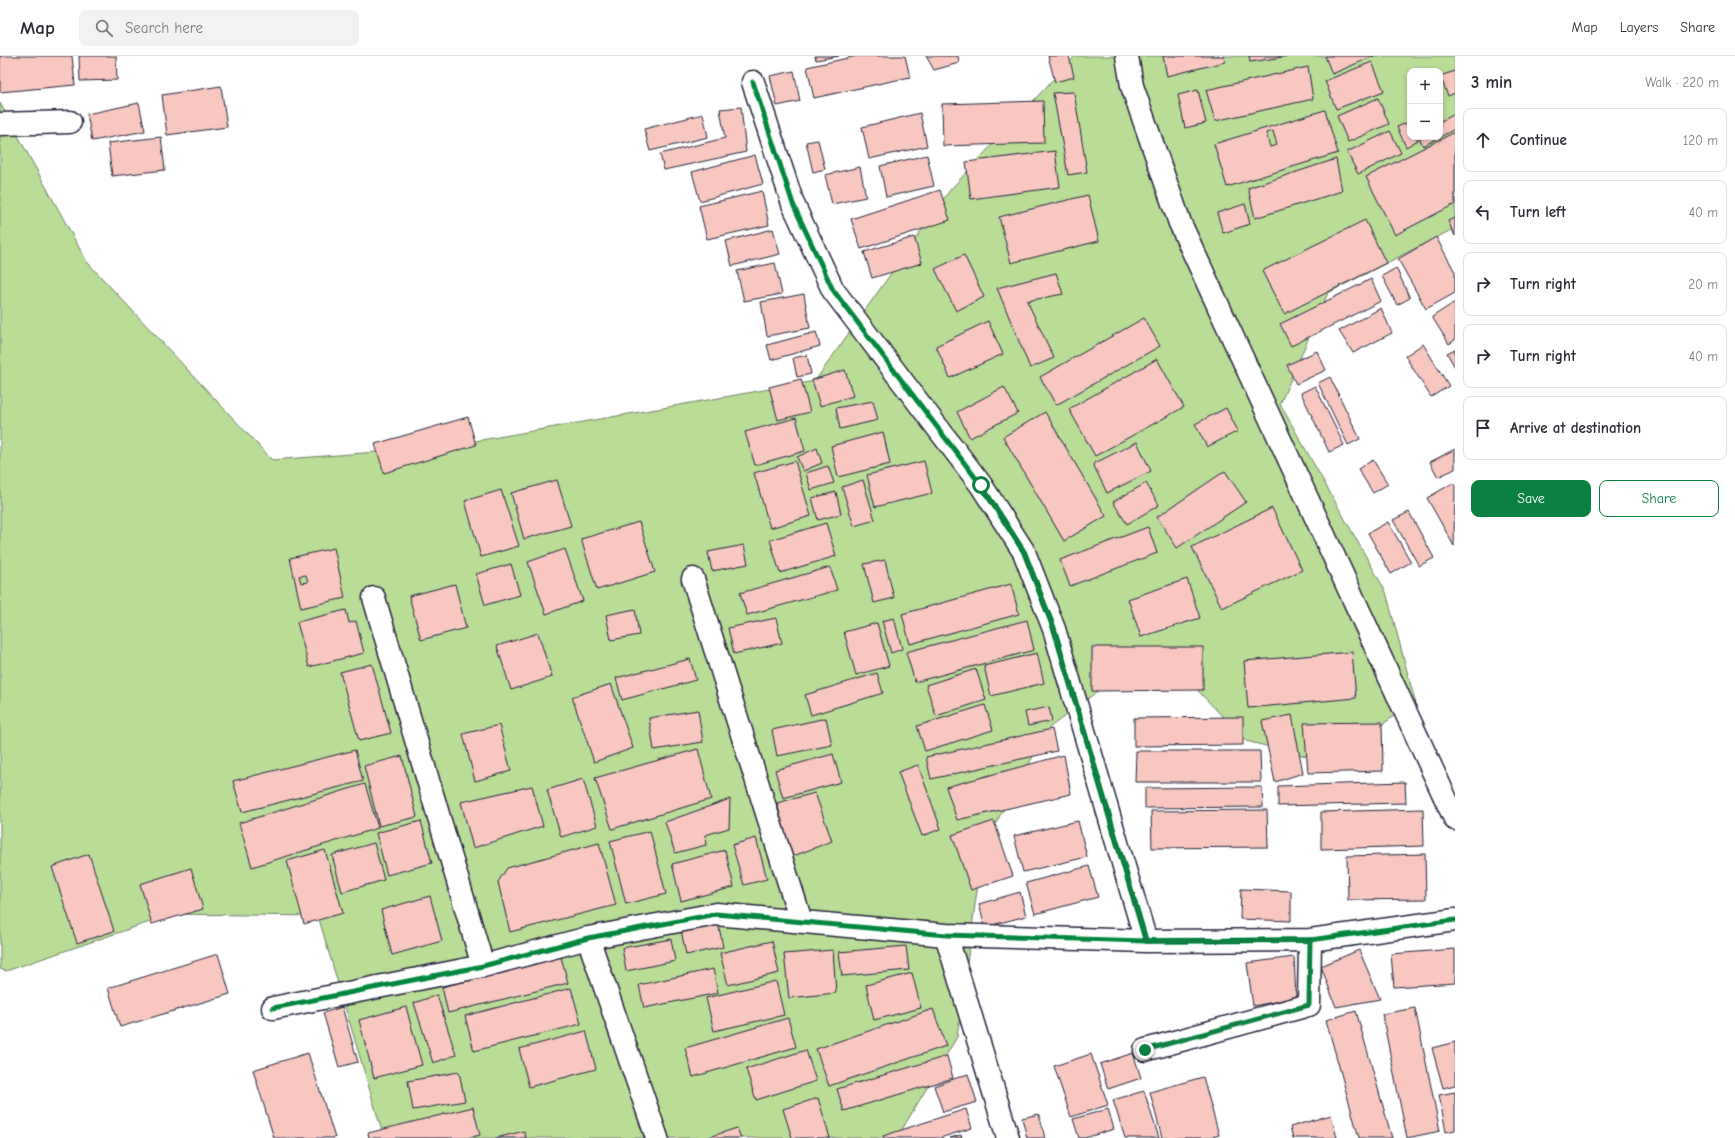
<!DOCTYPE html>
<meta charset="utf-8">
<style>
body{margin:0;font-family:"Comic Neue",sans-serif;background:#f2f2f3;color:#2b2b33}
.controls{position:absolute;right:12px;top:12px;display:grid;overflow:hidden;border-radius:8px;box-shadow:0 2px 6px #0003}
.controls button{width:36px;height:36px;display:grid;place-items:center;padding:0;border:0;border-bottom:1px solid #e1e1e2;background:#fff;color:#2b2b33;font:20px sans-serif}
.stop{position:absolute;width:12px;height:12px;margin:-9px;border:3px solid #0b8043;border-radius:50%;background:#fff}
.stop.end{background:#0b8043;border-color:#fff;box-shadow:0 1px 4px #0008}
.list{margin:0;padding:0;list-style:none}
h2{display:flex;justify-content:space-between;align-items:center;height:52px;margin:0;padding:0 16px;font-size:17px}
h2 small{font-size:13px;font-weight:400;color:#7c7c81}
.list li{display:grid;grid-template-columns:26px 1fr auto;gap:12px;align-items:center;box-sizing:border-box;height:64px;margin:0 8px 8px;padding:0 8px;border:1px solid #e1e1e2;border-radius:8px}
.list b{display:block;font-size:15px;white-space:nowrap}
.list em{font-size:13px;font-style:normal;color:#7c7c81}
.actions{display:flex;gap:8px;padding:12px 16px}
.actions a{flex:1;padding:9px 0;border:1px solid #0b8043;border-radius:8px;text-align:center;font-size:14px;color:#0b8043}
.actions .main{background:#0b8043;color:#fff}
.icon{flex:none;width:22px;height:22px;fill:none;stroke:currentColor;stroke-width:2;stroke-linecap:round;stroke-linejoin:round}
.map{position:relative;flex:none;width:1455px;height:1082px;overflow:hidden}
header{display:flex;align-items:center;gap:24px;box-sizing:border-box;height:56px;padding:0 20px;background:#fff;border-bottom:1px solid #e1e1e2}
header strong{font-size:19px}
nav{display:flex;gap:22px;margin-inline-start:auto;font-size:14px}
.search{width:280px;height:36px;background:#f2f2f3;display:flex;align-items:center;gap:10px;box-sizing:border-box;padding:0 14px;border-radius:8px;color:#7c7c81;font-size:15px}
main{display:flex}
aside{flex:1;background:#fff}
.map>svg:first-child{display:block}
.green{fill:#b9dc96;stroke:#6e7f68;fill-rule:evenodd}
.building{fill:#f7c7c0;stroke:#22223b;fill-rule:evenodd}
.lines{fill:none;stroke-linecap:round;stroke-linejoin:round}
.street-casing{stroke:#22223b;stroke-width:25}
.secondary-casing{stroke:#22223b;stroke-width:25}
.street{stroke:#fff;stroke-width:22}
.secondary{stroke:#fff;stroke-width:22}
.cycleway-casing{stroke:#fff;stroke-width:8}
.cycleway{stroke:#00873e;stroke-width:5}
.route{stroke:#0b8043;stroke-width:5}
</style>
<header>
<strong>Map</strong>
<div class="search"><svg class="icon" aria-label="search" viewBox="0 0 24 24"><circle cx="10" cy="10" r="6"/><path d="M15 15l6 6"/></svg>Search here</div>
<nav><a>Map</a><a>Layers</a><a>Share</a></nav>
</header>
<main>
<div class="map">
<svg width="1455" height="1082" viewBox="0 0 1455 1082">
<rect width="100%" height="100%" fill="#fff"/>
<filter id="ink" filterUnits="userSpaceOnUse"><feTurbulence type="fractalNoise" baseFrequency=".025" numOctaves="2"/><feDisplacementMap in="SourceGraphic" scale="8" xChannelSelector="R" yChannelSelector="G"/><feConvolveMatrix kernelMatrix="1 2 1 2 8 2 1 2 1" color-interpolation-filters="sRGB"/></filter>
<g filter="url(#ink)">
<!-- green -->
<path class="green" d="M 1075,0 L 1455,0 L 1455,172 L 1328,237 L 1280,348 L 1386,536 L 1415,645 L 1330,706 L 1246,685 L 1156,591 L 1049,672 L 983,790 L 957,981 L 897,1082 L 384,1082 L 318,860 L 173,858 L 6,915 L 0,913 L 0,47 L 87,206 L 272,404 L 442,391 L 815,325 L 950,134 ZM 1410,15 L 1440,15 L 1440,81 L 1410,81 Z"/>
<!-- building -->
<path class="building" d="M 0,0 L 72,0 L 75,29 L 0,36 Z
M 79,0 L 116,0 L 117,24 L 80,25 Z
M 815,0 L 839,0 L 816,4 Z
M 857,0 L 905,0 L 910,21 L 814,42 L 807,11 Z
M 926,0 L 958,0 L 959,7 L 934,14 Z
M 1048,0 L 1069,0 L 1074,21 L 1055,26 Z
M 1163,0 L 1224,0 L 1225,6 L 1167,20 Z
M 1249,0 L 1289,0 L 1250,6 Z
M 1325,0 L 1374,0 L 1332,18 Z
M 1372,6 L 1384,35 L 1336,53 L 1325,25 Z
M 1308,11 L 1313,43 L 1215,65 L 1206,34 Z
M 794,15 L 800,45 L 777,50 L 770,20 Z
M 1455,15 L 1455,37 L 1448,40 L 1440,20 Z
M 221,30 L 227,71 L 167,79 L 162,39 Z
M 1198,34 L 1206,67 L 1185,72 L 1178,39 Z
M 1074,36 L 1087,116 L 1068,119 L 1053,37 Z
M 1378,42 L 1389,68 L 1348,86 L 1337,60 Z
M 1043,45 L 1044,87 L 943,90 L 942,48 Z
M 139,47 L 145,75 L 92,85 L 87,58 Z
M 741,51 L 746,96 L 664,114 L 660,98 L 725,82 L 720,53 Z
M 1325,54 L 1338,97 L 1227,131 L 1214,88 ZM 1273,75 L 1277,89 L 1270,91 L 1266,77 Z
M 920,57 L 927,90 L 869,103 L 862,71 Z
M 703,58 L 708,81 L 650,95 L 644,73 Z
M 1455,58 L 1455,73 L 1440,81 L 1440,62 L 1441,65 Z
M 1409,66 L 1410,81 L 1416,81 L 1418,84 L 1406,91 L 1397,71 Z
M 1390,75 L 1401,97 L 1358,118 L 1347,96 Z
M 1455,76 L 1455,148 L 1395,179 L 1366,121 Z
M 161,81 L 165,114 L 112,120 L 108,87 Z
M 1419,81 L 1440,81 L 1423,90 Z
M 818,84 L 825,113 L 813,116 L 806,86 Z
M 1055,95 L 1060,131 L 971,143 L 966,106 Z
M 755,99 L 763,128 L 700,145 L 692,116 Z
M 927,99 L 934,130 L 886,141 L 880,110 Z
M 1336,103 L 1342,135 L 1255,162 L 1248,132 Z
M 860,111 L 866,141 L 832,148 L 825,119 Z
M 940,134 L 950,164 L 861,193 L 851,163 Z
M 762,135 L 769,169 L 707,183 L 699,150 Z
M 1088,139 L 1099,185 L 1011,207 L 999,161 Z
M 1245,148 L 1250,168 L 1223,177 L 1217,157 Z
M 1455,162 L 1455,180 L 1448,165 Z
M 1365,164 L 1386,207 L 1284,258 L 1262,215 Z
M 773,173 L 780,198 L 732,210 L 726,185 Z
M 914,181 L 922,207 L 872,222 L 864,196 Z
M 1436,181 L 1455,216 L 1455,237 L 1426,253 L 1398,203 Z
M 964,199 L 984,241 L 956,255 L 935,213 Z
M 775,207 L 782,238 L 744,245 L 737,215 Z
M 1396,212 L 1410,242 L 1397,249 L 1382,220 Z
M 1056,217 L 1063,238 L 1027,245 L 1054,302 L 1030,312 L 997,232 Z
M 1371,223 L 1381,245 L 1291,290 L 1280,268 Z
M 804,238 L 810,272 L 767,280 L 761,246 Z
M 1455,246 L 1455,284 L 1449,288 L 1432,261 Z
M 1381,252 L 1392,277 L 1353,297 L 1339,275 Z
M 1144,262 L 1160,290 L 1056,349 L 1040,321 Z
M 988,265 L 1003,298 L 950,322 L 936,290 Z
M 816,276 L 820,290 L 771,304 L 767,289 Z
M 1423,288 L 1449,330 L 1431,341 L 1405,300 Z
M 1455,293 L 1455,311 L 1447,297 Z
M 1317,295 L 1326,314 L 1296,328 L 1287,309 Z
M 807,299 L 811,318 L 797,321 L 793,302 Z
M 1157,303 L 1184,351 L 1095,400 L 1069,353 Z
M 845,314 L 853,340 L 820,350 L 812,324 Z
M 1330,321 L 1360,383 L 1348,389 L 1318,327 Z
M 801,323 L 810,356 L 778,364 L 769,331 Z
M 1315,330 L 1344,389 L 1329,396 L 1301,337 Z
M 1004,331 L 1018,357 L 970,382 L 957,356 Z
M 873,345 L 878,364 L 840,373 L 836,352 Z
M 1226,352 L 1238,375 L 1207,391 L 1195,368 Z
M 1045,356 L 1106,460 L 1064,485 L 1003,381 Z
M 468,361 L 476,389 L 384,417 L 375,388 Z
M 796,362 L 805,395 L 755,409 L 745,376 Z
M 883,376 L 890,408 L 838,421 L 831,390 Z
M 1137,386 L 1151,415 L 1107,437 L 1093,408 Z
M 817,392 L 822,407 L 803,415 L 797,401 Z
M 1455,393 L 1455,413 L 1438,421 L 1430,406 Z
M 1373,404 L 1388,428 L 1373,437 L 1358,413 Z
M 795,405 L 811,460 L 770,472 L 754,417 Z
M 924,405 L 932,437 L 875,451 L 867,419 Z
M 828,410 L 834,427 L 811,434 L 806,417 Z
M 1225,415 L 1246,446 L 1177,492 L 1157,461 Z
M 557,424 L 571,470 L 524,483 L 511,437 Z
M 863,424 L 875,464 L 854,470 L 842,431 Z
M 1146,427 L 1159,449 L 1127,468 L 1113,446 Z
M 1453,427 L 1455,430 L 1454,490 L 1427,442 Z
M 501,434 L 519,490 L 481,501 L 465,445 Z
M 836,436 L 841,458 L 818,464 L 812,442 Z
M 1272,452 L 1302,514 L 1222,552 L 1192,491 Z
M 1409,456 L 1434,502 L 1419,510 L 1393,464 Z
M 639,466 L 655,516 L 597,534 L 581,483 Z
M 1388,466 L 1411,506 L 1391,518 L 1368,477 Z
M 826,467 L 836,500 L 780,517 L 770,484 Z
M 1148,471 L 1157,497 L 1070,530 L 1060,504 Z
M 744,489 L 748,508 L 712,515 L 708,496 Z
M 334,492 L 345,542 L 301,552 L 290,502 Z
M 565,493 L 583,545 L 546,558 L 528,506 Z
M 885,504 L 894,542 L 874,547 L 864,508 Z
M 511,508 L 520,539 L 485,549 L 476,518 Z
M 830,511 L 837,534 L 747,559 L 740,537 Z
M 306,519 L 308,526 L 301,527 L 299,520 Z
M 1187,523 L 1200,562 L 1141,581 L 1128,543 Z
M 455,528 L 466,572 L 421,584 L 409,540 Z
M 1011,528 L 1019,558 L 910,588 L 902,558 Z
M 635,553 L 639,579 L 611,584 L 606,559 Z
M 346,554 L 349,567 L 356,565 L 364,597 L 309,611 L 297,566 Z
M 776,562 L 782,587 L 734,598 L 728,572 Z
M 894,562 L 902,593 L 891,597 L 882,565 Z
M 1027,564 L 1034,594 L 915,626 L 906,596 Z
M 877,567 L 889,610 L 856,619 L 844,576 Z
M 538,577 L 552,621 L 511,634 L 497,590 Z
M 1092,591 L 1203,591 L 1203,634 L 1092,635 Z
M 1352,596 L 1356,642 L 1248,652 L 1244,605 Z
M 1037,597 L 1044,627 L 991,640 L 984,610 Z
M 690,603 L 696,624 L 622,644 L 616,622 Z
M 372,608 L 391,677 L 359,685 L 340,616 Z
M 976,613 L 986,644 L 936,660 L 926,629 Z
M 877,617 L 883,637 L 811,659 L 805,639 Z
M 611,628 L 633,692 L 594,706 L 572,641 Z
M 985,649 L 993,674 L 925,695 L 917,670 Z
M 1049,651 L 1052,665 L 1028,670 L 1025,656 Z
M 698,654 L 703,686 L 654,694 L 649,662 Z
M 1292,659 L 1303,717 L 1275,726 L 1262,665 Z
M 1243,661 L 1243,689 L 1134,690 L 1134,662 Z
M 826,662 L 832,689 L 777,700 L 772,674 Z
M 1382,666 L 1383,715 L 1308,717 L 1304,667 Z
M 499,669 L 511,715 L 475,725 L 463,678 Z
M 1052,673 L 1057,695 L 931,723 L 926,701 Z
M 698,693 L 711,743 L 612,773 L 595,722 Z
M 355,694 L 363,725 L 242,756 L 233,725 Z
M 1136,695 L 1260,695 L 1261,726 L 1135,726 Z
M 833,698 L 841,726 L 783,742 L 775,714 Z
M 1064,699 L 1071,738 L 957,764 L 946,731 Z
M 402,700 L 417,761 L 379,770 L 364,710 Z
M 918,709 L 941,773 L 922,780 L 898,716 Z
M 583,723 L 597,770 L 561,781 L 547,734 Z
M 1405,726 L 1406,747 L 1278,750 L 1278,730 Z
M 365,728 L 378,772 L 252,811 L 239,767 Z
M 532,730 L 543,770 L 473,792 L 461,746 Z
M 1262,731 L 1263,751 L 1145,752 L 1145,732 Z
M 815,737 L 832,785 L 791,801 L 777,747 Z
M 730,743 L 729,772 L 705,779 L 706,789 L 675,797 L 665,766 Z
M 1423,753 L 1424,790 L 1321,793 L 1321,756 Z
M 1267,754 L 1268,791 L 1152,792 L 1151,755 Z
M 421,765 L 432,807 L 387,819 L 376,777 Z
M 994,765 L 1013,820 L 971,834 L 952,779 Z
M 1078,765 L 1087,801 L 1023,816 L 1014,780 Z
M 650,775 L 666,838 L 626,848 L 610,785 Z
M 756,782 L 767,823 L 744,829 L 732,789 Z
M 374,787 L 384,824 L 342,836 L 332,799 Z
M 599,787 L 616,849 L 510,876 L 498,826 L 507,812 Z
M 325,794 L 343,857 L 304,868 L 287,805 Z
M 725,794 L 734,831 L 681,845 L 672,808 Z
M 89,798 L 114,875 L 77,887 L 52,811 Z
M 1425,798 L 1426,843 L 1348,844 L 1347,800 Z
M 1089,810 L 1098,841 L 1035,858 L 1026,827 Z
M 191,812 L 203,853 L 152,868 L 140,828 Z
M 1241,833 L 1291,835 L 1291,865 L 1240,863 Z
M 1020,836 L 1026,860 L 985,871 L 979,848 Z
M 430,840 L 442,885 L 392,899 L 381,854 Z
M 718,866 L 723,891 L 686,899 L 681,874 Z
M 671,883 L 675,905 L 626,915 L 622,892 Z
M 772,885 L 779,917 L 728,929 L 720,897 Z
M 906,890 L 909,914 L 842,920 L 839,896 Z
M 1455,893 L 1455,927 L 1394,931 L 1391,898 Z
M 833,894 L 836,937 L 789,942 L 784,898 Z
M 1359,894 L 1380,943 L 1336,951 L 1321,910 Z
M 218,898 L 230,938 L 120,971 L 108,932 Z
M 561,901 L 568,927 L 448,957 L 442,931 Z
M 1294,901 L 1296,942 L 1253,950 L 1247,907 Z
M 713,913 L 718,937 L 644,952 L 639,929 Z
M 912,917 L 921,952 L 874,964 L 866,929 Z
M 776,925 L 784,959 L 714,975 L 706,942 Z
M 571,932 L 581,968 L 474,995 L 465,960 Z
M 437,939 L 456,999 L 433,1007 L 414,947 Z
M 342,951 L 358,1006 L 339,1011 L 323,957 Z
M 406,951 L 422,1009 L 374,1022 L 359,964 Z
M 1415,952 L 1440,1075 L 1407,1082 L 1382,958 Z
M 933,953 L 946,990 L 829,1030 L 816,993 Z
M 1356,955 L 1392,1082 L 1359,1082 L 1326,964 Z
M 788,962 L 796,991 L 693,1021 L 685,992 Z
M 586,975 L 596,1013 L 529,1031 L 519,993 Z
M 1455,986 L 1455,1029 L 1443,1032 L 1432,992 Z
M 806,994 L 816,1025 L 756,1044 L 746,1013 Z
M 308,997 L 335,1082 L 274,1082 L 253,1014 Z
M 1133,997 L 1141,1022 L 1108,1033 L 1100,1008 Z
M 1091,998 L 1108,1049 L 1071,1061 L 1054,1010 Z
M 947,1000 L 953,1022 L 844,1055 L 837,1033 Z
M 459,1016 L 465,1045 L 413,1054 L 408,1025 Z
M 968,1018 L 977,1046 L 943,1056 L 934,1030 Z
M 1203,1021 L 1219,1079 L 1209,1082 L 1162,1082 L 1150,1036 Z
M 1144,1035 L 1159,1082 L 1125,1082 L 1113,1044 Z
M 1455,1036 L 1455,1074 L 1446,1076 L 1439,1039 Z
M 818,1042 L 830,1082 L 792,1082 L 783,1053 Z
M 473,1051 L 480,1079 L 467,1082 L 369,1082 L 368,1077 Z
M 966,1053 L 972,1072 L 940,1082 L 884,1082 L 883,1080 Z
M 1108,1053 L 1114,1073 L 1085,1082 L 1079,1082 L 1073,1063 Z
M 1039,1058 L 1045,1082 L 1027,1082 L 1022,1062 Z
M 1331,1059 L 1337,1082 L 1293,1082 L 1290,1071 Z
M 737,1072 L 741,1082 L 706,1082 Z
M 524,1075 L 526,1082 L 496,1082 Z
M 961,1079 L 962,1082 L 950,1082 Z"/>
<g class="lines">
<!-- street casing -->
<g class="street-casing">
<path id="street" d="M 753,26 L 793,148 L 833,234 L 981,429 L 1024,496 L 1054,573 L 1146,885
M 0,68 L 70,66
M 693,523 L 801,865
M 374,542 L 483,910
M 946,879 L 1008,1082
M 588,882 L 657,1082
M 273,952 L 483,910 L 588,882 L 716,858 L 946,879 L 1146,885 L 1310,884 L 1455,864
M 1145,994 L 1309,949 L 1310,884"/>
</g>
<!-- secondary casing -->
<g class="secondary-casing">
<path id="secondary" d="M 1127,0 L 1132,30 L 1180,167 L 1455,763"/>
</g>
<!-- street -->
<use href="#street" class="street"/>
<!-- secondary -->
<use href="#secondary" class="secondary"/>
<!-- cycleway casing -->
<g class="cycleway-casing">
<path id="cycleway" d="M 753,26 L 793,148 L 833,234 L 981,429 L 1024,496 L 1054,573 L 1146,885
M 273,952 L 483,910 L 588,882 L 716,858 L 946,879 L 1146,885 L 1310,884 L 1455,864"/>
</g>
<!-- cycleway -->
<use href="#cycleway" class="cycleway"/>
</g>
</g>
<g class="lines" filter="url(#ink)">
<!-- route -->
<path class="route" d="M 981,429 L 1024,496 L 1054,573 L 1146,885 L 1310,884 L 1309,949 L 1145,994"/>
</g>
</svg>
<div class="controls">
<button>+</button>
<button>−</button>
</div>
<div class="stop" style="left:981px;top:429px"></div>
<div class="stop end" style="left:1145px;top:994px"></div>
</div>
<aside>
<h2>3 min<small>Walk · 220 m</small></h2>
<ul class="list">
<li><svg class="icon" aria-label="ahead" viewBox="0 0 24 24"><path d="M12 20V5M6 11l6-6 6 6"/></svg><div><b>Continue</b></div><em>120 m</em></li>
<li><svg class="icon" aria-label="left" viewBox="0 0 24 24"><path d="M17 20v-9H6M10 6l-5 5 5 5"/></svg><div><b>Turn left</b></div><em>40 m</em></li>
<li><svg class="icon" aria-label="right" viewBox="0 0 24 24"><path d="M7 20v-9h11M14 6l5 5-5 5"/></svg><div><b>Turn right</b></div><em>20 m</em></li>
<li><svg class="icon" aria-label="right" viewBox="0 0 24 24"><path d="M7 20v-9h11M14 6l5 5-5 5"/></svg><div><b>Turn right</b></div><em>40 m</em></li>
<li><svg class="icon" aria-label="arrive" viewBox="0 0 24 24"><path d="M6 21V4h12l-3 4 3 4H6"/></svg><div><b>Arrive at destination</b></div></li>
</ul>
<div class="actions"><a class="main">Save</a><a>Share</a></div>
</aside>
</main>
